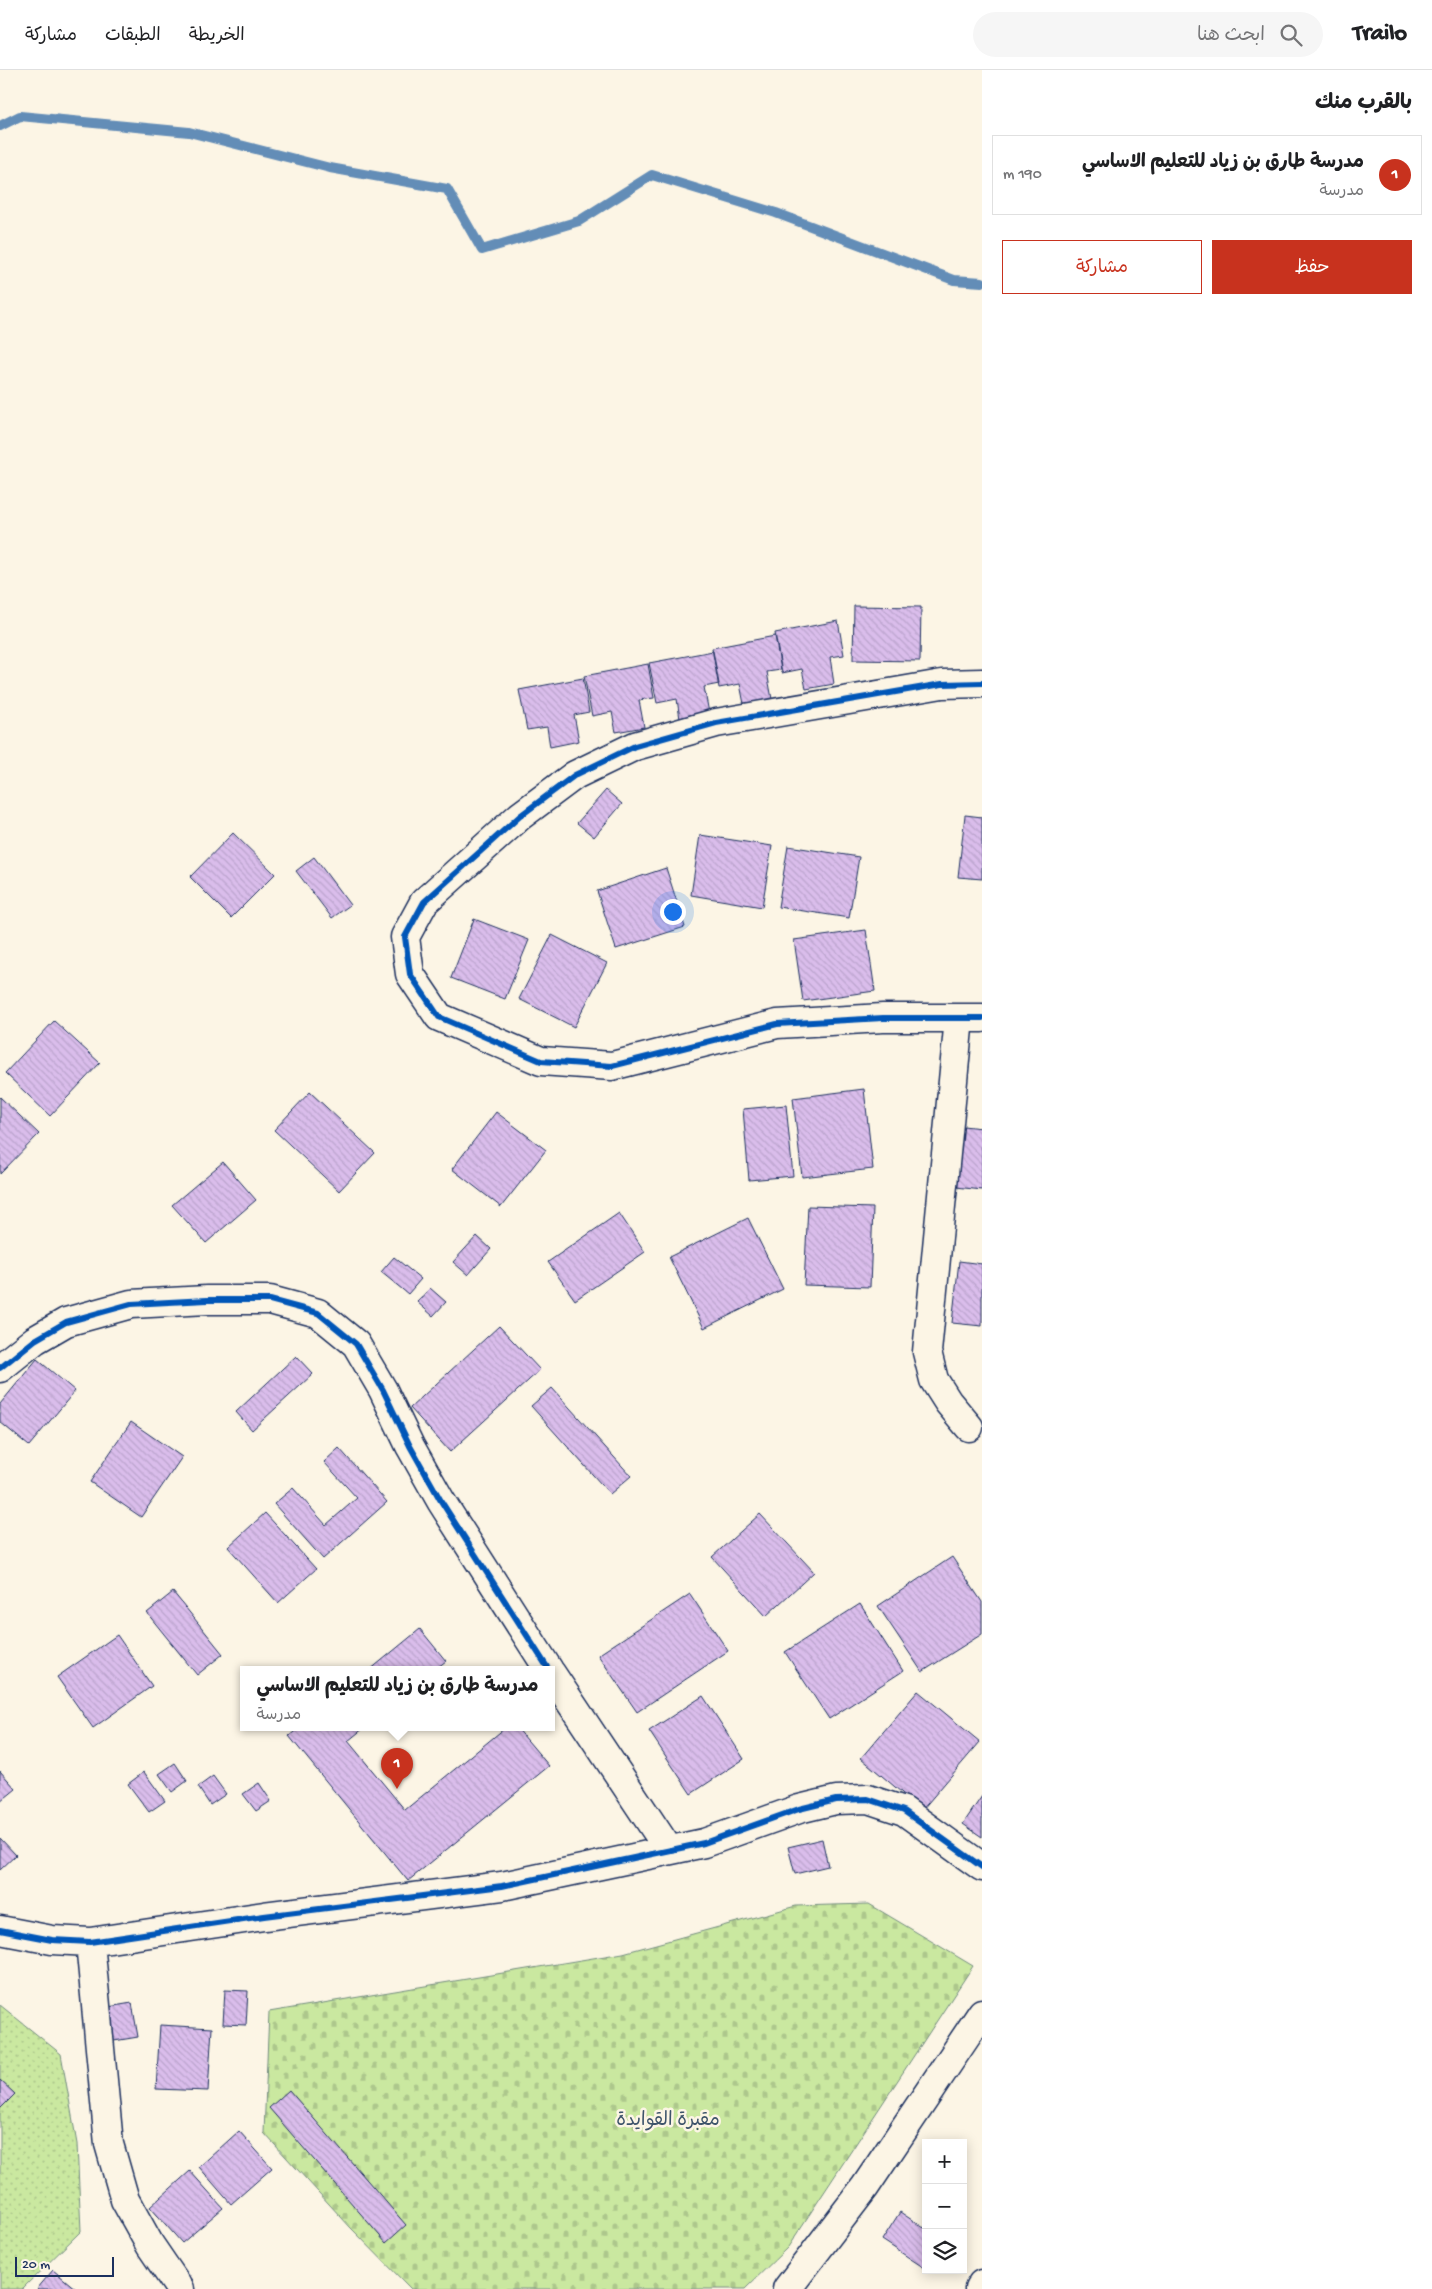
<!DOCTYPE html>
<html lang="ar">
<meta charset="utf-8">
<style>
body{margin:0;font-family:"Gochi Hand","Playpen Sans Arabic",sans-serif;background:#f6f6f6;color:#202124;direction:rtl}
.controls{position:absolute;right:15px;bottom:15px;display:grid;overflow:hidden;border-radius:0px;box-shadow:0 2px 12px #0003}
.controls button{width:45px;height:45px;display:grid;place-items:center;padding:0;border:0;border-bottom:1px solid #e0e0e0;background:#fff;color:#202124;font:25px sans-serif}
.scale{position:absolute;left:15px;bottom:12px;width:99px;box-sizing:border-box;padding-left:5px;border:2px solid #1b2f5e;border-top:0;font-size:14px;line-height:18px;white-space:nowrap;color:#1b2f5e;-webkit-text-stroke:4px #fcf5e5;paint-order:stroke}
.you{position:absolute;left:672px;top:841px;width:18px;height:18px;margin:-12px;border:4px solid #fff;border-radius:50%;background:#1a73e8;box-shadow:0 0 0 8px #1a73e833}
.badge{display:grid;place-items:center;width:32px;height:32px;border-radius:50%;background:#c8321e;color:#fff;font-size:16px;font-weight:700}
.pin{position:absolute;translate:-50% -41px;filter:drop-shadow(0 1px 2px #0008)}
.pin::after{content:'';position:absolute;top:26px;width:18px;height:15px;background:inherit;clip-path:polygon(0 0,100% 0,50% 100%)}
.popup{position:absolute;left:240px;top:1596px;width:315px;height:65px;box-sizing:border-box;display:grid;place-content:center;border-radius:0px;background:#fff;filter:drop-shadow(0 1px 4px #0005);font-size:16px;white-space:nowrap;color:#757577}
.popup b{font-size:19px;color:#202124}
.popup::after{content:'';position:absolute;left:50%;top:100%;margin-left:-10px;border:10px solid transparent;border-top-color:#fff}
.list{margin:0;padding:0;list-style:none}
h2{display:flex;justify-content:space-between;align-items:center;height:65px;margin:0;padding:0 20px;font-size:21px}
h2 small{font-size:16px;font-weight:400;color:#757577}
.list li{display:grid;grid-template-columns:32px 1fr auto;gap:15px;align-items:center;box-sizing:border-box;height:80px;margin:0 10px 10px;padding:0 10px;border:1px solid #e0e0e0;border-radius:0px}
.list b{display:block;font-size:19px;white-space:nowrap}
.list p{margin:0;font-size:16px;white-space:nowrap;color:#757577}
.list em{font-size:16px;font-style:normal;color:#757577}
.actions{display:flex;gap:10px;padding:15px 20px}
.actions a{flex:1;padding:11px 0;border:1px solid #c8321e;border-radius:0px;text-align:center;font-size:18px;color:#c8321e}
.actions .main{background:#c8321e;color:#fff}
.icon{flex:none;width:28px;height:28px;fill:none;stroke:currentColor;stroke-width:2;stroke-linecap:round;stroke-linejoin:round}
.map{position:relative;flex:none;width:982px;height:2219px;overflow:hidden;direction:ltr}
header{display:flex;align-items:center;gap:30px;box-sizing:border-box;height:70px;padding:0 25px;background:#fff;border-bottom:1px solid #e0e0e0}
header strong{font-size:24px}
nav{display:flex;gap:28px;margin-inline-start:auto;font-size:18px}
.search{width:350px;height:45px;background:#f6f6f6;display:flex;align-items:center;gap:12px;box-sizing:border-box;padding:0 18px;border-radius:28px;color:#757577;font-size:19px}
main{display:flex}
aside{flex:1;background:#fff}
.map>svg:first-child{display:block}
.cemetery{fill:url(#cemetery-stones);stroke:#728c7f}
.garden{fill:url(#garden-dots);stroke:#728c7f}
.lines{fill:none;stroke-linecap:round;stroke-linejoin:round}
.stream{stroke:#648db7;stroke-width:10}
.building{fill:url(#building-back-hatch);stroke:#1b2f5e}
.minor-casing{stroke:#1b2f5e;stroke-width:31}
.minor{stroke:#fcf5e5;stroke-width:28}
.cycleway-casing{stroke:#fcf5e5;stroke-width:9}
.cycleway{stroke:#0057b8;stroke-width:6}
.labels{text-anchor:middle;stroke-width:5;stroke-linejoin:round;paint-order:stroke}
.park-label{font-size:19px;fill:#3e546b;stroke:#fcf5e5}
</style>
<header>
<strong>Trailo</strong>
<div class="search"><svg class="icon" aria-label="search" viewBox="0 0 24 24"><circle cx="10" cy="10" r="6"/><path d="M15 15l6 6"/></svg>ابحث هنا</div>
<nav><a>الخريطة</a><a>الطبقات</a><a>مشاركة</a></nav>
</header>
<main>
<aside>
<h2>بالقرب منك<small></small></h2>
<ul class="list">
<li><span class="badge">1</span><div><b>مدرسة طارق بن زياد للتعليم الاساسي</b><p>مدرسة</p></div><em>190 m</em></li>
</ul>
<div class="actions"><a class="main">حفظ</a><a>مشاركة</a></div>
</aside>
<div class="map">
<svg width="982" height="2219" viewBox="0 0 982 2219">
<defs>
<pattern id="cemetery-stones" width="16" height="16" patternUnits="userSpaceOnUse" patternTransform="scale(1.25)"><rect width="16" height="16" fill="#cae8a0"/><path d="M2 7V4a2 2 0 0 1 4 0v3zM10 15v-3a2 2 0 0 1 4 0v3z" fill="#adc78c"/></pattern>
<pattern id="garden-dots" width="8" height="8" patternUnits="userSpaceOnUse" patternTransform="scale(1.25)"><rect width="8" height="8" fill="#cae8a0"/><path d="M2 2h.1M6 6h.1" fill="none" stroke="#adc78c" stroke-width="1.8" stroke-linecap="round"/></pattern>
<pattern id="building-back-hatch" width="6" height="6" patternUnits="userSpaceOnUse" patternTransform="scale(1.25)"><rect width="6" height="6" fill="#dabdeb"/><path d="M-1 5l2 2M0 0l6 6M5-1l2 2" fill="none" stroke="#baa3cc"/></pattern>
</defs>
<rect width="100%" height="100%" fill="#fcf5e5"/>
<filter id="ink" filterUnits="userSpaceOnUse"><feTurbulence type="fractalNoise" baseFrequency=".02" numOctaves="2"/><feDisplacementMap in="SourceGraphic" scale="10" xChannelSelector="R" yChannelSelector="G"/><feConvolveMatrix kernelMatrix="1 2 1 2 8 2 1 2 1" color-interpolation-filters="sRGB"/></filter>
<g filter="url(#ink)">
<!-- cemetery -->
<path class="cemetery" d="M 869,1834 L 973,1896 L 788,2177 L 745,2219 L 411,2219 L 351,2158 L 264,2063 L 269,1942 L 623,1883 L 796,1836 Z"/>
<!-- garden -->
<path class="garden" d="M 0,1935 L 61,1984 L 77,2074 L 81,2161 L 22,2219 L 0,2219 Z"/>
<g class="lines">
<!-- stream -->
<path class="stream" d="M 0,56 L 20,46 L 189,62 L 330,98 L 447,119 L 482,180 L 579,151 L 652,105 L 776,143 L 954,210 L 982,212"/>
</g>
<!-- building -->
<path class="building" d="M 854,536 L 921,537 L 920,591 L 853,590 Z
M 838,551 L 844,585 L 830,587 L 834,614 L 806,619 L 802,599 L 782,603 L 775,563 Z
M 775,566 L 781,600 L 767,602 L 772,629 L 744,634 L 740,614 L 719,618 L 712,578 Z
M 713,581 L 719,614 L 704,617 L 709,643 L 680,649 L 677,629 L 657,633 L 649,593 Z
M 648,594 L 654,628 L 639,630 L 644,657 L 616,662 L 612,642 L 592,646 L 584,606 Z
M 583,608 L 589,642 L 574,645 L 579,671 L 550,677 L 547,657 L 527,660 L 519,620 Z
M 606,720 L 622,734 L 594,767 L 577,753 Z
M 965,745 L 982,747 L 982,809 L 958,807 Z
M 233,763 L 275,804 L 231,848 L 190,807 Z
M 700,765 L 772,776 L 762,837 L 691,825 Z
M 788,776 L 859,787 L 849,848 L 778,837 Z
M 314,787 L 350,835 L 332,848 L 296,801 Z
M 666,798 L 685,857 L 616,879 L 597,821 Z
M 474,849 L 529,870 L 505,929 L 451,908 Z
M 866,860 L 875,921 L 803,931 L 794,870 Z
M 552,865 L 607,893 L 574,957 L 519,929 Z
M 54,951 L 100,993 L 50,1046 L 5,1003 Z
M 864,1019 L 873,1099 L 802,1107 L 793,1028 Z
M 310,1022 L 375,1083 L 339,1121 L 274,1060 Z
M 0,1027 L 39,1064 L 0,1104 Z
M 786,1035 L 793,1106 L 749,1110 L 743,1039 Z
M 496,1042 L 546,1080 L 501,1137 L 452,1099 Z
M 963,1056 L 982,1058 L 982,1120 L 956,1117 Z
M 223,1092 L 256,1130 L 206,1173 L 172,1135 Z
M 808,1136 L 873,1138 L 870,1217 L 804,1215 Z
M 619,1143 L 645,1182 L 575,1230 L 548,1192 Z
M 748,1148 L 783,1219 L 704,1258 L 669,1187 Z
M 477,1166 L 491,1179 L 468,1205 L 453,1192 Z
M 394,1187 L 421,1209 L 408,1224 L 381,1202 Z
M 959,1191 L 982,1194 L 982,1256 L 952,1253 Z
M 430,1218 L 446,1232 L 433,1246 L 417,1232 Z
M 499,1256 L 540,1300 L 450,1382 L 410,1338 Z
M 296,1286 L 313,1304 L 252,1360 L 236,1342 Z
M 37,1289 L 75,1321 L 29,1376 L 0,1352 L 0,1334 Z
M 552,1318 L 631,1406 L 610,1424 L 531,1336 Z
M 131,1352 L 182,1387 L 141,1447 L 90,1412 Z
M 339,1378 L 387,1432 L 323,1489 L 274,1434 L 293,1418 L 326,1455 L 357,1428 L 324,1392 Z
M 265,1443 L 316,1499 L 278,1533 L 228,1477 Z
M 760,1444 L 814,1502 L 766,1546 L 712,1487 Z
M 952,1487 L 982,1532 L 982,1564 L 922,1602 L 878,1536 Z
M 173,1522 L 223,1584 L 197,1605 L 147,1543 Z
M 690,1524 L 728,1581 L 637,1642 L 598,1585 Z
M 860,1534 L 903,1601 L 829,1649 L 785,1582 Z
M 420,1559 L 446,1591 L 434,1600 L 370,1600 Z
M 117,1565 L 152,1616 L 93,1658 L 57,1607 Z
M 918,1621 L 980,1672 L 922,1740 L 861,1688 Z
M 703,1626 L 744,1689 L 691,1724 L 649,1661 Z
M 299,1658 L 364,1658 L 348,1671 L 405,1740 L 505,1658 L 517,1658 L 549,1696 L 408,1811 L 289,1666 Z
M 175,1693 L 187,1711 L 172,1722 L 159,1704 Z
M 0,1701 L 16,1719 L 0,1732 Z
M 144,1702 L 165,1731 L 149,1742 L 128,1714 Z
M 213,1706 L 226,1724 L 210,1735 L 198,1717 Z
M 259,1713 L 271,1731 L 256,1741 L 243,1724 Z
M 982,1726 L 982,1767 L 963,1754 Z
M 0,1768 L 16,1785 L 0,1800 Z
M 822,1769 L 828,1796 L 795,1804 L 788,1777 Z
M 225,1920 L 248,1921 L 246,1955 L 223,1954 Z
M 132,1933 L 138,1967 L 114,1971 L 108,1937 Z
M 160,1955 L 212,1958 L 208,2021 L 156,2019 Z
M 0,2010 L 15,2024 L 0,2039 Z
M 289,2020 L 406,2155 L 386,2173 L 269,2038 Z
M 239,2061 L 272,2098 L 231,2134 L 199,2097 Z
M 190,2101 L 223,2138 L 182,2173 L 150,2137 Z
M 900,2142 L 924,2158 L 926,2155 L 926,2199 L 882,2170 Z
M 53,2200 L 76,2219 L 37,2219 Z"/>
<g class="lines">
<!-- minor casing -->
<g class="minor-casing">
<path id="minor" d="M 982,613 L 942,614 L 716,653 L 635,676 L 575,705 L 520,746 L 424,832 L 405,867 L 410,904 L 439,947 L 541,991 L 612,996 L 777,954 L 883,948 L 982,948
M 959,948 L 927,1282 L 934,1310 L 948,1332 L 969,1357
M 0,1298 L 35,1270 L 66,1252 L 131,1234 L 207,1230 L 270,1230 L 318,1243 L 356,1274 L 383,1320 L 410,1376 L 441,1431 L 549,1600
M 551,1603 L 669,1780
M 0,1860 L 52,1870 L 90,1872 L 264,1846 L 502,1816 L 704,1773 L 799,1739 L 836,1730 L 868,1729 L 904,1741 L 982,1797
M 90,1872 L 109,2074 L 125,2130 L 150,2175 L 180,2219
M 787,2219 L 865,2117 L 982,1943
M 979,2219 L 982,2214"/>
</g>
<!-- minor -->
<use href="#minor" class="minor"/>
<!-- cycleway casing -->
<g class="cycleway-casing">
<path id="cycleway" d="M 982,613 L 942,614 L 716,653 L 635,676 L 575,705 L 520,746 L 424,832 L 405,867 L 410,904 L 439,947 L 541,991 L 612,996 L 777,954 L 883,948 L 982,948
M 0,1298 L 35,1270 L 66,1252 L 131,1234 L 207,1230 L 270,1230 L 318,1243 L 356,1274 L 383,1320 L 410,1376 L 441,1431 L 549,1600
M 0,1860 L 52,1870 L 90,1872 L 264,1846 L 502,1816 L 704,1773 L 799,1739 L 836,1730 L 868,1729 L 904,1741 L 982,1797"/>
</g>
<!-- cycleway -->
<use href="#cycleway" class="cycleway"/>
</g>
</g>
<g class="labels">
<!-- park labels -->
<g class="park-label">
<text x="668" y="2055">مقبرة القوايدة</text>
</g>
</g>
</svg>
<div class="controls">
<button>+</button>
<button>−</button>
<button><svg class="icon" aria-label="layers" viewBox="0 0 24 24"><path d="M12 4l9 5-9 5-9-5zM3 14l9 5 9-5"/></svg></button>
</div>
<div class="scale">20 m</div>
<div class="you"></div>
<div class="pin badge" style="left:397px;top:1719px">1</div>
<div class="popup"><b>مدرسة طارق بن زياد للتعليم الاساسي</b>مدرسة</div>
</div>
</main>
